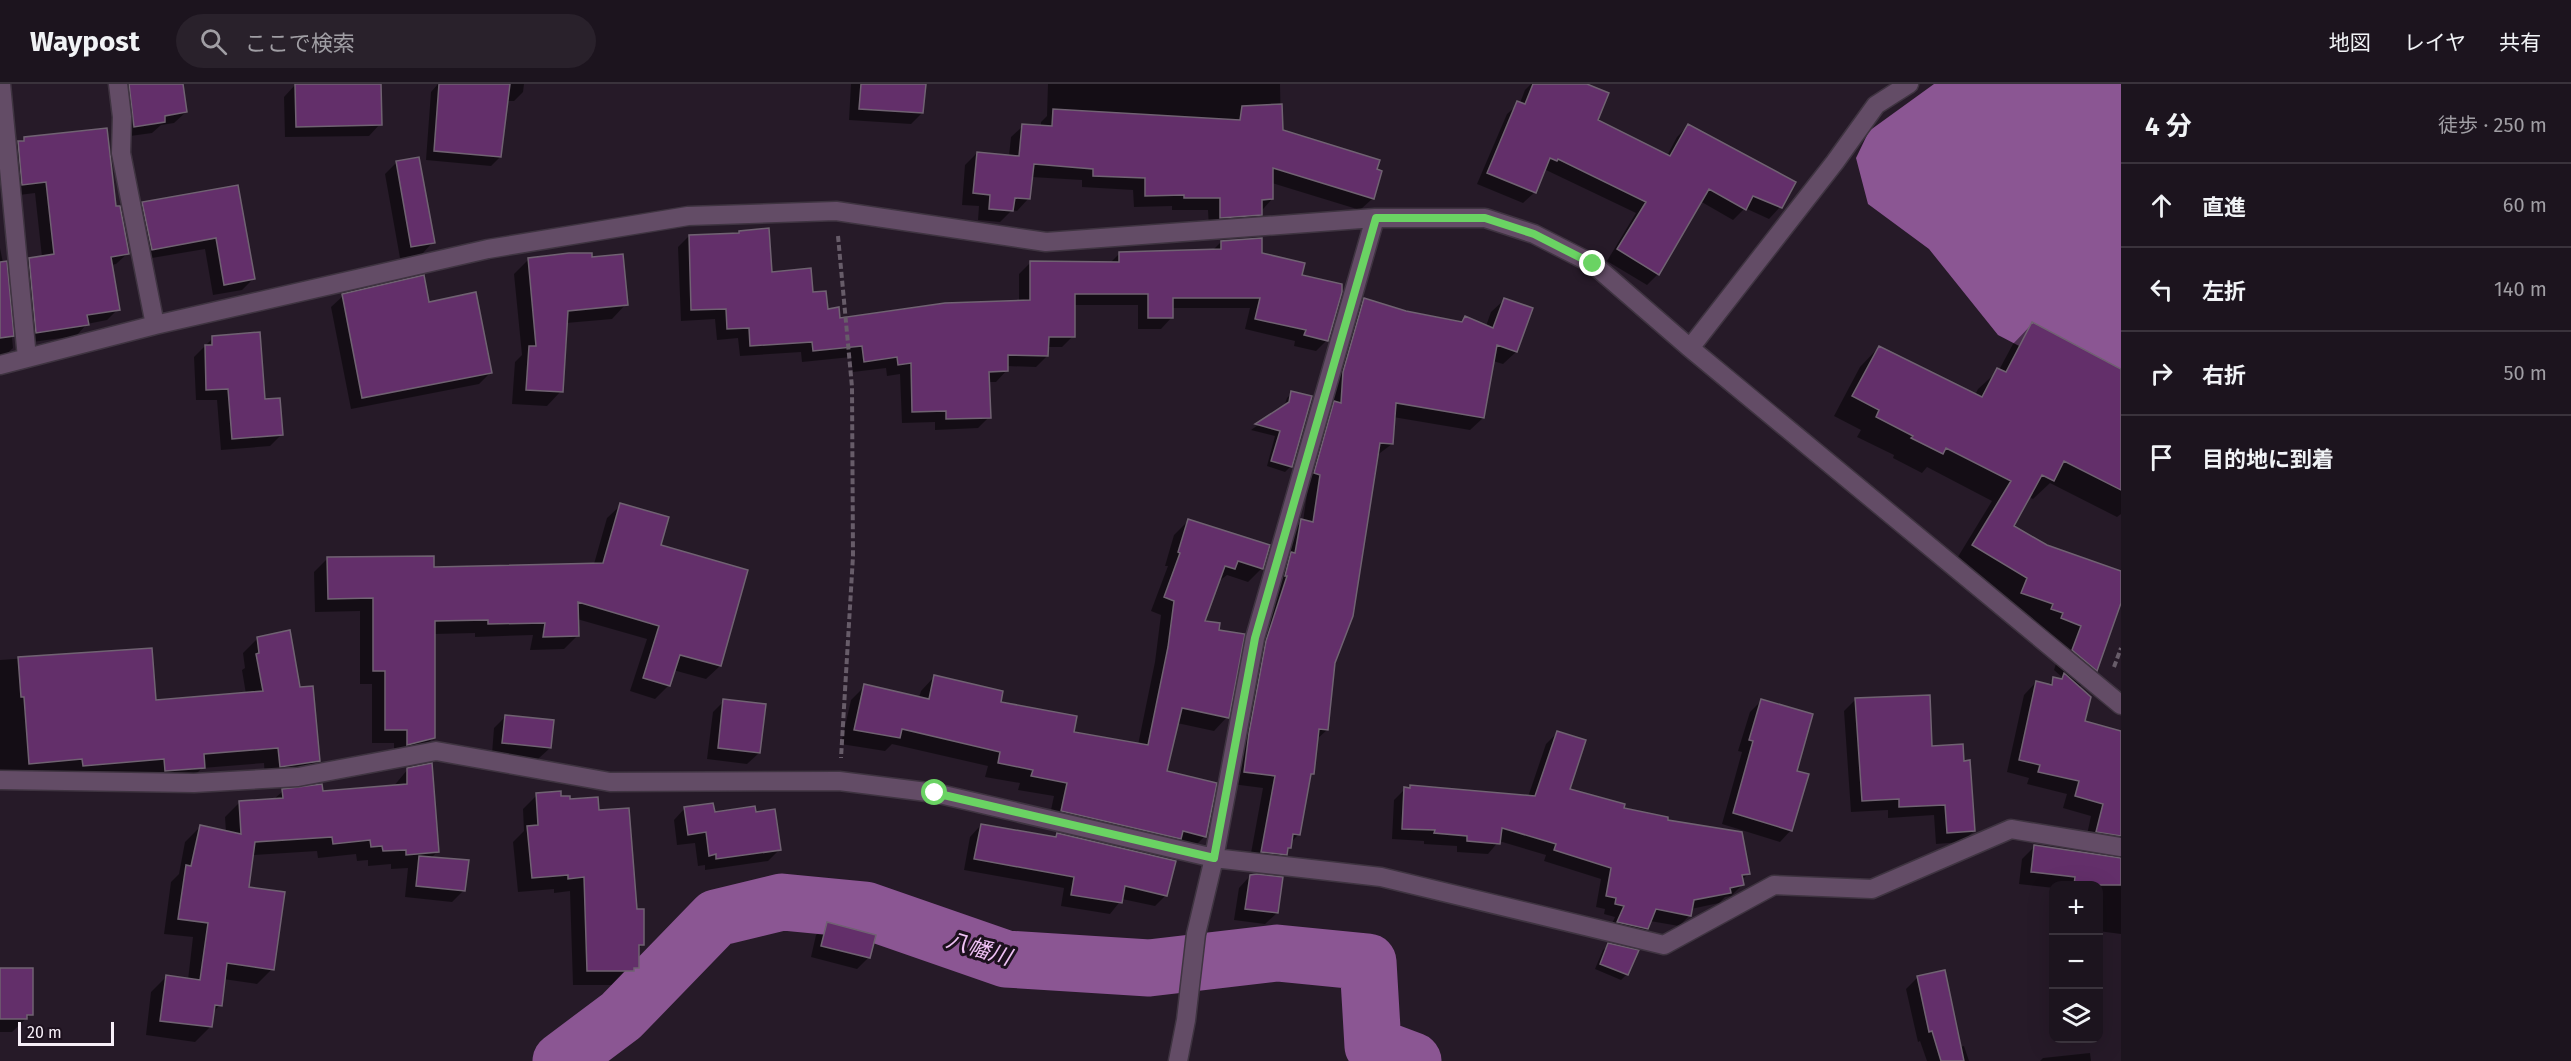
<!DOCTYPE html>
<html lang="ja">
<meta charset="utf-8">
<style>
body{margin:0;font-family:"Fira Sans","Noto Sans JP",sans-serif;background:#29212b;color:#f1f3f6}
.controls{position:absolute;right:18px;bottom:18px;display:grid;overflow:hidden;border-radius:12px;box-shadow:0 6px 24px #0002}
.controls button{width:54px;height:54px;display:grid;place-items:center;padding:0;border:0;border-bottom:2px solid #3a333c;background:#1c141e;color:#f1f3f6;font:30px sans-serif}
.scale{position:absolute;left:18px;bottom:15px;width:96px;box-sizing:border-box;padding-left:6px;border:3px solid #f7eff8;border-top:0;font-size:16px;line-height:21px;white-space:nowrap;color:#f7eff8;-webkit-text-stroke:4px #1d111e;paint-order:stroke}
.stop{position:absolute;width:18px;height:18px;margin:-14px;border:4px solid #6ad363;border-radius:50%;background:#fff}
.stop.end{background:#6ad363;border-color:#fff;box-shadow:0 2px 6px #0008}
.list{margin:0;padding:0;list-style:none}
h2{display:flex;justify-content:space-between;align-items:center;height:78px;margin:0;padding:0 24px;font-size:26px}
h2 small{font-size:20px;font-weight:400;color:#a09ea4}
.list li{display:grid;grid-template-columns:39px 1fr auto;gap:18px;align-items:center;box-sizing:border-box;height:84px;padding:0 24px;border-top:2px solid #3a333c}
.list b{display:block;font-size:22px;white-space:nowrap}
.list em{font-size:20px;font-style:normal;color:#a09ea4}
.icon{flex:none;width:33px;height:33px;fill:none;stroke:currentColor;stroke-width:2;stroke-linecap:round;stroke-linejoin:round}
.map{position:relative;flex:none;width:2121px;height:977px;overflow:hidden}
header{display:flex;align-items:center;gap:36px;box-sizing:border-box;height:84px;padding:0 30px;background:#1c141e;border-bottom:2px solid #3a333c}
header strong{font-size:28px}
nav{display:flex;gap:33px;margin-inline-start:auto;font-size:21px}
.search{width:420px;height:54px;background:#29212b;display:flex;align-items:center;gap:15px;box-sizing:border-box;padding:0 21px;border-radius:33px;color:#a09ea4;font-size:22px}
main{display:flex}
aside{flex:1;background:#1c141e}
.map>svg:first-child{display:block}
.water{fill:#8b5693}
.shadow{fill:#0007}
.lines{fill:none;stroke-linecap:round;stroke-linejoin:round}
.river{stroke:#8b5693;stroke-width:57}
.building{fill:#632f6a;stroke:#706272;stroke-width:1.5}
.minor-casing{stroke:#3f3441;stroke-width:21}
.path{stroke:#675c69;stroke-width:4;stroke-dasharray:6 3;stroke-linecap:butt}
.minor{stroke:#634c66;stroke-width:18}
.route{stroke:#6ad363;stroke-width:8}
.labels{text-anchor:middle;stroke-width:6;stroke-linejoin:round;paint-order:stroke}
.water-label{font-size:22px;font-style:italic;fill:#efc2f5;stroke:#1d111e}
</style>
<header>
<strong>Waypost</strong>
<div class="search"><svg class="icon" aria-label="search" viewBox="0 0 24 24"><circle cx="10" cy="10" r="6"/><path d="M15 15l6 6"/></svg>ここで検索</div>
<nav><a>地図</a><a>レイヤ</a><a>共有</a></nav>
</header>
<main>
<div class="map">
<svg width="2121" height="977" viewBox="0 0 2121 977">
<rect width="100%" height="100%" fill="#261a28"/>
<!-- water -->
<path class="water" d="M 1934,0 L 2121,0 L 2121,315 L 1998,251 L 1929,165 L 1868,120 L 1856,74 L 1869,47 Z"/>
<!-- shadow -->
<path class="shadow" d="M 126,0 L 182,0 L 186,28 L 174,39 L 161,41 L 152,49 L 123,53 Z
M 380,0 L 380,40 L 369,52 L 285,53 L 284,13 L 295,1 Z
M 438,0 L 524,0 L 523,8 L 514,17 L 507,17 L 500,73 L 491,82 L 426,76 L 431,8 Z
M 851,0 L 924,0 L 922,29 L 911,40 L 849,36 Z
M 1048,0 L 1280,0 L 1281,47 L 1381,88 L 1372,115 L 1360,126 L 1272,99 L 1272,115 L 1248,142 L 1209,145 L 1208,126 L 1172,126 L 1172,122 L 1134,123 L 1133,106 L 1082,103 L 1082,96 L 1031,93 L 1028,115 L 1017,127 L 1012,126 L 1000,138 L 978,136 L 979,122 L 962,121 L 965,81 L 977,69 L 1009,72 L 1011,53 L 1023,42 L 1041,43 L 1041,38 L 1047,32 Z
M 1531,0 L 1583,0 L 1596,37 L 1667,72 L 1677,53 L 1688,42 L 1794,98 L 1780,123 L 1769,135 L 1745,124 L 1733,136 L 1700,117 L 1658,190 L 1647,201 L 1607,177 L 1636,129 L 1546,86 L 1535,108 L 1523,119 L 1477,100 L 1507,30 L 1520,19 L 1525,6 Z
M 25,54 L 115,124 L 128,169 L 116,180 L 111,181 L 118,225 L 107,236 L 87,240 L 76,252 L 25,259 L 18,186 L 29,175 L 42,173 L 35,109 L 11,112 L 7,69 Z
M 397,78 L 433,158 L 422,170 L 400,174 L 385,90 Z
M 237,103 L 253,195 L 242,206 L 213,211 L 205,165 L 140,176 L 131,130 L 143,119 Z
M 739,148 L 771,189 L 812,210 L 838,236 L 1019,218 L 1019,190 L 1030,179 L 1109,180 L 1120,169 L 1212,167 L 1221,158 L 1260,170 L 1300,192 L 1327,256 L 1316,267 L 1294,262 L 1295,257 L 1245,245 L 1250,224 L 1172,224 L 1172,233 L 1161,245 L 1138,245 L 1138,221 L 1074,221 L 1073,252 L 1062,263 L 1047,263 L 1047,272 L 1036,283 L 1007,282 L 1007,286 L 996,298 L 988,298 L 989,333 L 978,344 L 935,346 L 935,338 L 902,339 L 900,290 L 887,292 L 886,284 L 853,288 L 851,273 L 802,278 L 801,268 L 740,272 L 738,254 L 717,256 L 715,235 L 681,237 L 678,163 L 689,152 L 737,150 Z
M 0,164 L 3,179 L 5,179 L 13,264 L 0,276 Z
M 591,174 L 626,220 L 612,235 L 566,239 L 561,307 L 547,322 L 512,320 L 515,278 L 522,271 L 514,190 L 529,175 Z
M 343,212 L 427,219 L 491,288 L 479,300 L 351,325 L 331,223 Z
M 1364,216 L 1406,228 L 1460,239 L 1465,234 L 1486,242 L 1491,228 L 1504,216 L 1531,225 L 1516,268 L 1503,280 L 1493,277 L 1483,334 L 1470,346 L 1393,333 L 1392,360 L 1376,372 L 1334,578 L 1327,646 L 1316,656 L 1312,689 L 1309,693 L 1298,751 L 1290,759 L 1285,770 L 1272,783 L 1249,780 L 1263,704 L 1232,700 L 1236,663 L 1288,450 L 1303,437 L 1308,404 L 1302,402 L 1351,229 Z
M 2032,240 L 2121,286 L 2121,430 L 2117,433 L 2050,399 L 2033,415 L 2029,413 L 2012,442 L 2046,462 L 2121,489 L 2121,515 L 2096,586 L 2079,603 L 2087,610 L 2083,638 L 2121,649 L 2121,850 L 2098,847 L 2098,802 L 2054,802 L 2054,804 L 2019,800 L 2022,775 L 2034,763 L 2119,776 L 2115,766 L 2085,760 L 2091,732 L 2063,724 L 2067,710 L 2027,700 L 2029,694 L 2007,688 L 2024,611 L 2036,598 L 2048,601 L 2054,595 L 2059,596 L 2062,593 L 2054,586 L 2062,561 L 2003,529 L 2008,514 L 1953,481 L 1992,417 L 1927,383 L 1922,389 L 1893,374 L 1894,371 L 1857,353 L 1861,346 L 1834,332 L 1860,283 L 1879,263 L 1975,311 L 1978,305 L 1999,286 L 2013,260 Z
M 213,254 L 263,316 L 282,350 L 270,362 L 221,366 L 217,316 L 196,316 L 194,273 Z
M 1292,309 L 1291,382 L 1285,388 L 1267,382 L 1275,352 L 1251,346 L 1284,323 L 1287,314 Z
M 621,421 L 659,462 L 720,582 L 706,595 L 673,586 L 668,602 L 655,615 L 630,607 L 647,555 L 577,535 L 578,551 L 564,565 L 530,566 L 533,551 L 475,553 L 475,549 L 434,550 L 434,653 L 420,667 L 394,674 L 394,659 L 372,659 L 372,600 L 360,600 L 360,527 L 315,528 L 314,488 L 328,474 L 433,485 L 594,480 L 607,434 Z
M 1188,437 L 1262,484 L 1248,498 L 1227,491 L 1218,498 L 1203,538 L 1227,633 L 1214,647 L 1177,639 L 1165,688 L 1205,752 L 1191,766 L 1048,740 L 1054,712 L 1018,706 L 1020,699 L 985,693 L 988,682 L 892,660 L 885,667 L 841,660 L 851,616 L 865,602 L 919,614 L 921,607 L 934,593 L 1072,649 L 1138,661 L 1155,578 L 1161,531 L 1151,527 L 1168,482 L 1165,482 L 1174,451 Z
M 258,554 L 299,605 L 318,677 L 303,692 L 265,697 L 264,679 L 202,684 L 188,698 L 0,695 L 0,576 L 151,565 L 155,618 L 246,610 L 242,586 L 245,584 L 243,569 Z
M 1855,616 L 1931,663 L 1963,678 L 1974,747 L 1962,758 L 1936,760 L 1934,731 L 1888,734 L 1888,726 L 1851,728 L 1844,627 Z
M 724,617 L 759,669 L 747,680 L 707,675 L 713,628 Z
M 1761,617 L 1791,746 L 1780,758 L 1722,740 L 1742,668 L 1738,667 L 1750,628 Z
M 506,632 L 550,664 L 538,675 L 492,670 L 494,644 Z
M 1557,649 L 1568,706 L 1622,726 L 1666,737 L 1749,789 L 1741,797 L 1742,801 L 1731,812 L 1725,813 L 1719,819 L 1691,825 L 1690,831 L 1679,842 L 1650,837 L 1646,845 L 1635,856 L 1608,849 L 1615,833 L 1604,830 L 1605,825 L 1596,823 L 1601,795 L 1544,777 L 1546,771 L 1499,757 L 1488,770 L 1457,768 L 1457,762 L 1424,760 L 1424,757 L 1392,755 L 1394,716 L 1405,705 L 1411,702 L 1528,713 L 1546,660 Z
M 408,685 L 438,767 L 431,774 L 464,806 L 452,818 L 405,813 L 408,784 L 391,785 L 391,780 L 368,782 L 368,776 L 357,777 L 356,770 L 318,774 L 317,767 L 252,771 L 248,804 L 272,885 L 257,900 L 223,895 L 220,921 L 212,929 L 210,943 L 195,958 L 146,951 L 151,908 L 166,893 L 188,896 L 193,853 L 164,850 L 171,798 L 179,790 L 185,758 L 200,743 L 226,748 L 225,733 L 240,718 L 273,716 L 283,707 L 321,709 L 393,703 Z
M 537,711 L 560,714 L 598,728 L 635,826 L 642,861 L 638,865 L 638,883 L 618,901 L 573,901 L 570,807 L 554,809 L 554,805 L 518,808 L 513,758 L 524,747 L 523,725 Z
M 685,724 L 713,730 L 779,766 L 768,777 L 705,786 L 705,781 L 698,782 L 695,759 L 677,761 L 674,736 Z
M 981,741 L 1054,754 L 1057,751 L 1166,811 L 1155,822 L 1122,815 L 1110,830 L 1061,822 L 1064,804 L 964,786 L 970,753 Z
M 1250,792 L 1277,829 L 1265,840 L 1234,836 L 1239,804 Z
M 827,840 L 868,874 L 857,885 L 811,873 L 816,851 Z
M 1609,861 L 1636,867 L 1627,890 L 1621,896 L 1595,885 L 1603,866 Z
M 0,886 L 31,930 L 12,948 L 0,948 Z
M 1918,893 L 1960,963 L 1964,962 L 1969,977 L 1927,977 L 1920,957 L 1918,958 L 1906,905 Z
M 2090,969 L 2091,977 L 2040,977 L 2043,974 Z"/>
<g class="lines">
<!-- river -->
<path class="river" d="M 561,977 L 621,932 L 716,834 L 782,818 L 865,826 L 1006,875 L 1149,884 L 1277,869 L 1368,878 L 1373,962 L 1413,977"/>
</g>
<!-- building -->
<path class="building" d="M 129,0 L 183,0 L 187,28 L 165,32 L 165,38 L 134,43 Z
M 295,0 L 381,0 L 382,41 L 296,43 Z
M 439,0 L 510,0 L 501,73 L 434,67 Z
M 861,0 L 926,0 L 923,29 L 859,25 Z
M 1533,0 L 1587,0 L 1609,9 L 1598,36 L 1670,72 L 1688,40 L 1796,98 L 1782,124 L 1753,112 L 1746,126 L 1709,105 L 1659,191 L 1617,165 L 1646,118 L 1558,75 L 1557,77 L 1550,74 L 1536,109 L 1487,89 L 1517,17 L 1525,20 Z
M 1282,20 L 1283,46 L 1380,76 L 1377,85 L 1382,87 L 1374,115 L 1273,84 L 1273,115 L 1262,116 L 1262,131 L 1220,134 L 1220,114 L 1184,114 L 1184,111 L 1145,112 L 1145,94 L 1093,92 L 1093,85 L 1034,80 L 1030,115 L 1015,114 L 1013,127 L 989,125 L 990,111 L 973,109 L 977,68 L 1019,72 L 1022,40 L 1052,42 L 1053,25 L 1240,36 L 1242,22 Z
M 107,44 L 116,122 L 120,122 L 129,170 L 111,173 L 120,226 L 87,231 L 89,241 L 36,249 L 29,174 L 54,170 L 46,98 L 22,101 L 18,57 L 24,57 L 24,53 Z
M 419,73 L 435,159 L 411,163 L 396,77 Z
M 238,101 L 255,195 L 224,201 L 216,154 L 152,166 L 142,118 Z
M 769,144 L 772,188 L 811,184 L 813,208 L 826,207 L 828,225 L 839,223 L 840,234 L 945,219 L 1030,216 L 1030,177 L 1119,178 L 1119,168 L 1221,165 L 1221,157 L 1262,154 L 1262,169 L 1305,179 L 1302,191 L 1342,200 L 1342,208 L 1328,257 L 1304,251 L 1306,246 L 1255,235 L 1260,214 L 1173,214 L 1173,234 L 1148,234 L 1148,210 L 1075,210 L 1075,253 L 1049,253 L 1048,272 L 1008,271 L 1008,287 L 989,288 L 991,334 L 946,335 L 946,327 L 912,328 L 911,279 L 898,281 L 897,273 L 864,278 L 862,262 L 813,267 L 812,258 L 750,262 L 749,244 L 727,245 L 726,225 L 691,226 L 689,151 L 739,149 L 739,147 Z
M 569,169 L 592,169 L 592,173 L 623,170 L 628,221 L 568,227 L 563,308 L 526,306 L 529,262 L 536,262 L 528,174 Z
M 7,177 L 14,252 L 0,254 L 0,178 Z
M 424,191 L 429,218 L 476,208 L 492,289 L 362,314 L 342,210 Z
M 1364,214 L 1406,227 L 1462,238 L 1465,232 L 1493,244 L 1504,214 L 1533,224 L 1517,268 L 1497,261 L 1484,334 L 1396,319 L 1393,360 L 1380,359 L 1353,532 L 1335,579 L 1328,646 L 1319,645 L 1314,690 L 1311,690 L 1300,751 L 1293,750 L 1291,764 L 1288,764 L 1287,771 L 1261,768 L 1275,692 L 1244,688 L 1249,649 L 1266,557 L 1287,492 L 1285,492 L 1291,468 L 1295,469 L 1301,435 L 1313,438 L 1320,391 L 1314,389 L 1334,317 L 1341,319 L 1343,288 Z
M 2032,238 L 2121,285 L 2121,406 L 2064,377 L 2054,397 L 2042,391 L 2014,442 L 2047,461 L 2121,487 L 2121,519 L 2097,587 L 2072,566 L 2081,542 L 2061,534 L 2063,529 L 2051,525 L 2053,520 L 2021,509 L 2027,494 L 1972,461 L 2011,397 L 1946,364 L 1943,370 L 1911,354 L 1913,352 L 1876,333 L 1879,326 L 1852,312 L 1879,262 L 1982,313 L 1997,284 L 2006,288 Z
M 260,248 L 265,315 L 280,314 L 283,351 L 232,355 L 228,305 L 206,306 L 205,261 L 212,261 L 212,252 Z
M 1291,307 L 1312,312 L 1292,383 L 1271,377 L 1280,347 L 1255,340 L 1289,318 Z
M 620,419 L 669,433 L 661,461 L 748,486 L 721,582 L 680,571 L 670,602 L 643,594 L 659,542 L 578,518 L 579,552 L 543,553 L 545,539 L 488,540 L 488,536 L 435,537 L 435,654 L 407,661 L 407,646 L 385,646 L 385,587 L 373,587 L 373,514 L 328,515 L 327,473 L 434,472 L 434,483 L 603,479 Z
M 1188,435 L 1270,461 L 1263,485 L 1238,477 L 1235,485 L 1225,482 L 1205,537 L 1220,539 L 1219,546 L 1245,550 L 1229,634 L 1182,624 L 1167,687 L 1217,699 L 1206,753 L 1183,747 L 1181,755 L 1061,727 L 1067,699 L 1031,692 L 1033,686 L 998,679 L 1000,668 L 902,645 L 900,654 L 854,646 L 864,600 L 929,615 L 934,591 L 1003,607 L 1001,618 L 1077,632 L 1074,648 L 1148,661 L 1168,563 L 1174,517 L 1164,513 L 1180,469 L 1178,468 Z
M 290,546 L 300,603 L 313,602 L 320,677 L 280,683 L 278,664 L 204,670 L 205,684 L 165,687 L 164,675 L 83,682 L 82,675 L 29,680 L 24,613 L 21,613 L 18,573 L 152,564 L 156,616 L 263,607 L 256,570 L 259,569 L 257,553 Z
M 2064,589 L 2091,613 L 2085,637 L 2121,647 L 2121,752 L 2096,748 L 2103,720 L 2075,712 L 2079,697 L 2038,688 L 2040,681 L 2019,676 L 2036,597 L 2052,601 L 2053,593 L 2062,595 Z
M 1930,611 L 1932,662 L 1963,660 L 1964,677 L 1970,676 L 1975,747 L 1947,749 L 1945,721 L 1899,723 L 1899,715 L 1862,717 L 1855,614 Z
M 723,615 L 766,620 L 760,669 L 718,664 Z
M 1761,615 L 1813,630 L 1797,687 L 1809,690 L 1792,747 L 1733,729 L 1753,657 L 1749,656 Z
M 505,631 L 554,636 L 551,664 L 502,659 Z
M 1557,647 L 1586,656 L 1570,705 L 1625,720 L 1624,724 L 1668,733 L 1668,736 L 1742,748 L 1750,790 L 1742,791 L 1744,801 L 1730,804 L 1731,809 L 1694,816 L 1691,832 L 1656,825 L 1648,845 L 1617,838 L 1624,822 L 1615,820 L 1616,814 L 1606,812 L 1611,784 L 1554,766 L 1556,760 L 1502,744 L 1500,760 L 1467,757 L 1467,752 L 1434,749 L 1435,746 L 1402,745 L 1404,703 L 1410,704 L 1410,701 L 1535,712 Z
M 432,679 L 439,768 L 406,771 L 406,766 L 383,767 L 382,762 L 371,763 L 370,756 L 333,760 L 332,753 L 255,758 L 249,803 L 285,808 L 274,886 L 227,879 L 222,922 L 215,921 L 212,943 L 160,937 L 166,891 L 200,896 L 208,839 L 178,835 L 186,781 L 191,782 L 200,741 L 241,750 L 239,717 L 283,714 L 282,705 L 322,700 L 323,707 L 407,700 L 407,684 Z
M 561,707 L 561,712 L 570,712 L 570,715 L 598,713 L 599,726 L 629,724 L 637,825 L 644,825 L 644,861 L 639,861 L 639,884 L 634,884 L 634,887 L 587,887 L 584,793 L 568,795 L 568,791 L 532,794 L 527,742 L 538,741 L 536,709 Z
M 713,719 L 715,728 L 755,722 L 756,728 L 775,725 L 781,766 L 716,775 L 716,770 L 709,772 L 706,748 L 688,751 L 684,723 Z
M 981,740 L 1056,753 L 1057,749 L 1176,777 L 1167,812 L 1125,802 L 1122,819 L 1071,811 L 1074,793 L 974,775 Z
M 2034,761 L 2121,774 L 2121,801 L 2074,801 L 2075,793 L 2031,788 Z
M 419,772 L 469,776 L 465,807 L 416,802 Z
M 1257,790 L 1283,793 L 1278,829 L 1245,825 L 1250,791 Z
M 827,838 L 876,851 L 870,874 L 821,862 Z
M 1608,859 L 1639,866 L 1628,891 L 1600,880 Z
M 0,884 L 33,884 L 33,931 L 27,931 L 27,935 L 0,935 Z
M 1945,886 L 1964,977 L 1941,977 L 1932,947 L 1929,948 L 1917,892 Z"/>
<g class="lines">
<!-- minor casing -->
<g class="minor-casing">
<path id="minor" d="M 1,0 L 27,274
M 118,0 L 122,33 L 121,69 L 155,241
M 1690,264 L 1835,78 L 1876,21 L 1909,0
M 0,281 L 155,241 L 488,165 L 688,132 L 836,127 L 1046,158 L 1375,134 L 1485,134 L 1534,150 L 1593,180 L 1690,264 L 2121,621
M 0,696 L 194,699 L 298,693 L 436,667 L 610,698 L 839,697 L 935,709 L 1214,774 L 1381,793 L 1664,861 L 1774,801 L 1872,805 L 2011,745 L 2121,763
M 1178,977 L 1186,936 L 1196,850 L 1214,774 L 1255,554 L 1375,134"/>
</g>
<!-- path -->
<path class="path" d="M 838,152 L 852,303 L 853,472 L 841,674
M 2114,583 L 2121,564"/>
<!-- minor -->
<use href="#minor" class="minor"/>
</g>
<g class="lines">
<!-- route -->
<path class="route" d="M 935,709 L 1214,774 L 1255,554 L 1376,134 L 1485,134 L 1534,150 L 1593,180"/>
</g>
<g class="labels">
<!-- water labels -->
<g class="water-label">
<text transform="translate(979 864) rotate(17)" y="8">八幡川</text>
</g>
</g>
</svg>
<div class="controls">
<button>+</button>
<button>−</button>
<button><svg class="icon" aria-label="layers" viewBox="0 0 24 24"><path d="M12 4l9 5-9 5-9-5zM3 14l9 5 9-5"/></svg></button>
</div>
<div class="scale">20 m</div>
<div class="stop" style="left:935px;top:709px"></div>
<div class="stop end" style="left:1593px;top:180px"></div>
</div>
<aside>
<h2>4 分<small>徒歩 · 250 m</small></h2>
<ul class="list">
<li><svg class="icon" aria-label="ahead" viewBox="0 0 24 24"><path d="M12 20V5M6 11l6-6 6 6"/></svg><div><b>直進</b></div><em>60 m</em></li>
<li><svg class="icon" aria-label="left" viewBox="0 0 24 24"><path d="M17 20v-9H6M10 6l-5 5 5 5"/></svg><div><b>左折</b></div><em>140 m</em></li>
<li><svg class="icon" aria-label="right" viewBox="0 0 24 24"><path d="M7 20v-9h11M14 6l5 5-5 5"/></svg><div><b>右折</b></div><em>50 m</em></li>
<li><svg class="icon" aria-label="arrive" viewBox="0 0 24 24"><path d="M6 21V4h12l-3 4 3 4H6"/></svg><div><b>目的地に到着</b></div></li>
</ul>
</aside>
</main>
